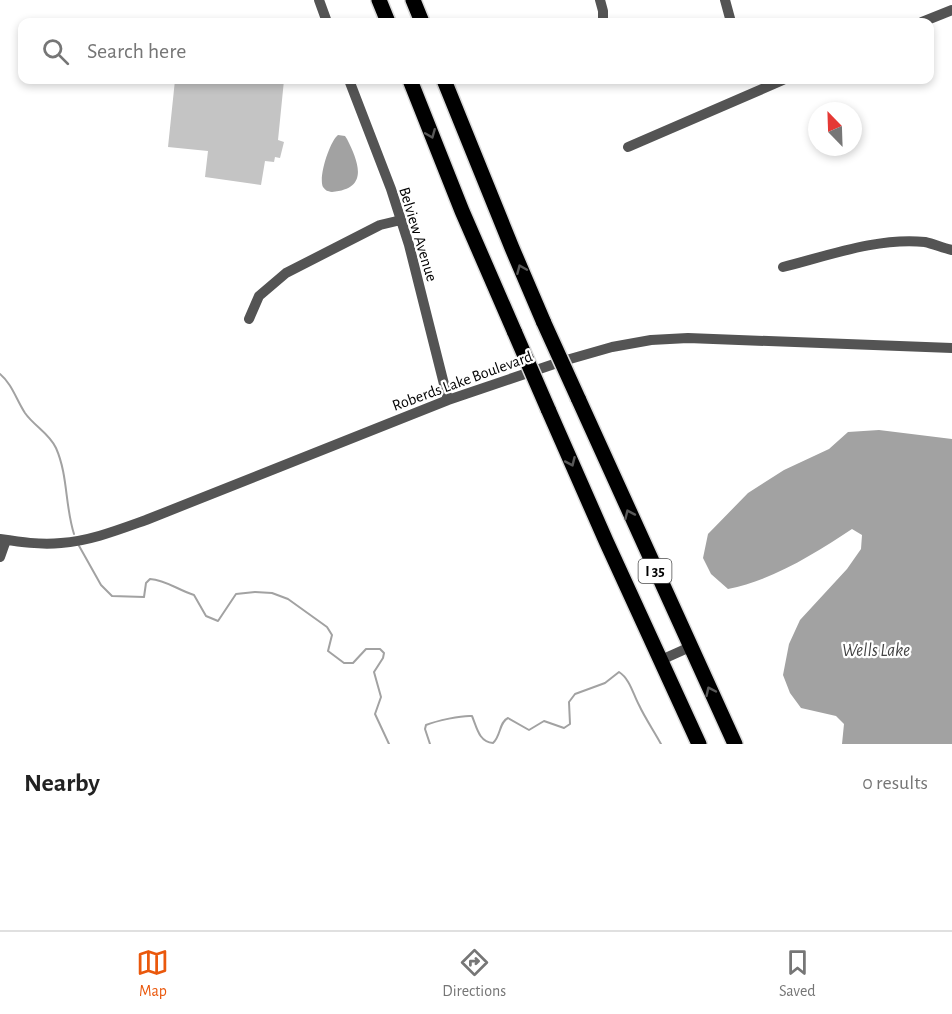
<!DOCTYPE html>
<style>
body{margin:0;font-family:"Alegreya Sans",sans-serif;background:#f6f6f6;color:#222}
.compass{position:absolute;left:808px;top:102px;width:54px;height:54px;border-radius:50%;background:#fff;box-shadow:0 3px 9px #0003;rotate:337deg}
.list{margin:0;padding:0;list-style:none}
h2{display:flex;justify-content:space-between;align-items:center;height:78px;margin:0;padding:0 24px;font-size:26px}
h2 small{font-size:20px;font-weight:400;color:#767676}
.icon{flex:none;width:33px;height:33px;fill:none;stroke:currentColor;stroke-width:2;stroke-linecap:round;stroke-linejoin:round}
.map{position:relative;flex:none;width:952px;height:744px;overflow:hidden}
.search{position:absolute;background:#fff;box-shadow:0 3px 9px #0003;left:18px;right:18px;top:18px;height:66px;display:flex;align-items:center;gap:15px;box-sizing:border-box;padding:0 21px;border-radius:12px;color:#767676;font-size:22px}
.sheet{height:186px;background:#fff}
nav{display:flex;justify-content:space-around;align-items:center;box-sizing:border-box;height:84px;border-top:2px solid #e0e0e0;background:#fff;font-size:16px;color:#767676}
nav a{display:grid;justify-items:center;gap:3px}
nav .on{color:#ea580c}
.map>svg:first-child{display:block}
.water{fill:#a2a2a2}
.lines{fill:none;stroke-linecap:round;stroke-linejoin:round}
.stream{stroke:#a2a2a2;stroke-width:2}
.building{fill:#c4c4c4}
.highway-casing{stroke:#dbdbdb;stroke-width:18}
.minor{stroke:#545454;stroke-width:10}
.highway{stroke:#000;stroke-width:15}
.highway-bridge-casing{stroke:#dbdbdb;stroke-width:18;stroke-linecap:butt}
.highway-bridge{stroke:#000;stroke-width:15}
.oneway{stroke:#595959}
.labels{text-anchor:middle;stroke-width:4.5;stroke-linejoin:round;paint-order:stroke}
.shield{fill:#fff;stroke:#4c4c4c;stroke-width:1.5}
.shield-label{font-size:15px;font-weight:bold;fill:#000}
.street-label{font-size:16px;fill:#000;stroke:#fff}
.water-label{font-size:18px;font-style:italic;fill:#434343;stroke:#fff}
</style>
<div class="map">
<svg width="952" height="744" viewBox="0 0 952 744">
<rect width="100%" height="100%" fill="#fff"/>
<!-- water -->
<path class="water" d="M 338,135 L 345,136 L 347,139 C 359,163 369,189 332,192 C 327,191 326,191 323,187 C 318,177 330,141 338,135 Z
M 879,430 L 952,439 L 952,744 L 842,744 L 844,724 L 836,716 L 801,708 L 790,693 L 783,675 L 789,644 L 800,620 L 847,569 L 861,549 L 862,535 L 852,529 C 814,554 773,580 728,589 L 711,574 L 703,558 L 708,534 L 748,493 L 784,470 L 829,449 L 848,432 Z"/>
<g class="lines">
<!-- stream -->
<path class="stream" d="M 0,374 C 12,384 16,399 25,413 C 34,426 49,433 56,448 C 68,475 65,506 74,534
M 78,544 L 101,585 L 112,596 L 144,597 L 146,583 L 150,579 C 166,580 178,590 194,595 L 206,616 L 218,621 L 236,594 L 255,592 L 272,593 L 288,599 L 327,627 L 332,635 L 328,651 L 344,663 L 353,663 L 366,649 L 380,649 L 384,653 L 383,658 L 374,672 L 381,697 L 375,714 L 389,744
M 430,744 L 425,729 L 426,725 C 436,721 462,715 472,716 C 477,728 479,742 493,743 C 501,736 499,722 508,718 L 529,730 L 544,721 L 564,728 L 570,724 L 569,702 L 575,694 L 605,683 L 619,672 C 630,679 633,694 639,705 C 645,718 654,731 661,744"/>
</g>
<!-- building -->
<path class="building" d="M 175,80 L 284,80 L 278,140 L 284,142 L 280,158 L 275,157 L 274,162 L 265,161 L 261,185 L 205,177 L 208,151 L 168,147 Z"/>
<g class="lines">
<!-- highway casing -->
<g class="highway-casing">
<path id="highway" d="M 379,0 L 388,22
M 413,0 L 422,22
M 410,80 L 462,211 L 515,333
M 444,80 L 512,248 L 544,323
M 578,398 L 735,744
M 548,409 L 606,541 L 699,744"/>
</g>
<!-- minor -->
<path class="minor" d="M 319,0 L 327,22
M 600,0 L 603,11 L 603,22
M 725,0 L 731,22
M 922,22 L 952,10
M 349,80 L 391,189 L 409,245 L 448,400
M 628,147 L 783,80
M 783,267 C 827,256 878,237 925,242 C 934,244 943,248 952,250
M 249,319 L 259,296 L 286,273 L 380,225 L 401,220
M 0,539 C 20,542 40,545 61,543 C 90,541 118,530 146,520 L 448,400 L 563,361 L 612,347 L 651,340 L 688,338 L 952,348
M 0,557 L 6,540
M 661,660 L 690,647"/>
<!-- highway -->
<use href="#highway" class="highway"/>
<!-- highway-bridge casing -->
<g class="highway-bridge-casing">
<path id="highway-bridge" d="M 544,323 L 578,398
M 515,333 L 548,409"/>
</g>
<!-- highway-bridge -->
<use href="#highway-bridge" class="highway-bridge"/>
</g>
<!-- one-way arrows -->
<defs><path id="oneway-chevron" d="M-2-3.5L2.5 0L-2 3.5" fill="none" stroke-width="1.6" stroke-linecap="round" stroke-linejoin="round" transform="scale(1.5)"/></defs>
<g class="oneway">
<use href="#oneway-chevron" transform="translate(431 134) rotate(68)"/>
<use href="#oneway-chevron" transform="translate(521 269) rotate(-113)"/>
<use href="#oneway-chevron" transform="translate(571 462) rotate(66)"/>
<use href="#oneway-chevron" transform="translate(629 514) rotate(-114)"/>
<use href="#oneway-chevron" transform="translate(710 691) rotate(-115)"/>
</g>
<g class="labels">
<!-- shield labels -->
<rect class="shield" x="638.5" y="559" width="33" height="24" rx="4.5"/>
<g class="shield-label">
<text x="655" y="576">I 35</text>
</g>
<!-- street labels -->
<g class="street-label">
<text transform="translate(419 234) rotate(73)" y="6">Belview Avenue</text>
<text transform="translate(462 380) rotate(-20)" y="6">Roberds Lake Boulevard</text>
</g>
<!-- water labels -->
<g class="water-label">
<text x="876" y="656">Wells Lake</text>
</g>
</g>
</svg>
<svg class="compass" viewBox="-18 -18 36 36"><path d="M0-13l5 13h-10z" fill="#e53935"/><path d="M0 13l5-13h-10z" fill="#767676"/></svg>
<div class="search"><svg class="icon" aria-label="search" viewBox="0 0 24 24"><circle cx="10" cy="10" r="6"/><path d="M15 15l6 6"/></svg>Search here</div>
</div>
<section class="sheet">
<h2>Nearby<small>0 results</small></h2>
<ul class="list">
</ul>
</section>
<nav>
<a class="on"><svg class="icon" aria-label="map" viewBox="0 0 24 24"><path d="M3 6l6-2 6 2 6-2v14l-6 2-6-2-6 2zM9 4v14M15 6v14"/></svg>Map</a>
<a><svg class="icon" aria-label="directions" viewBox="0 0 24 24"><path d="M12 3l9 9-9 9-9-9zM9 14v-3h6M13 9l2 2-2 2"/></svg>Directions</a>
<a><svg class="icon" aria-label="saved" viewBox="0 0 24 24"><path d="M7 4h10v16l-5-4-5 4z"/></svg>Saved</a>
</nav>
